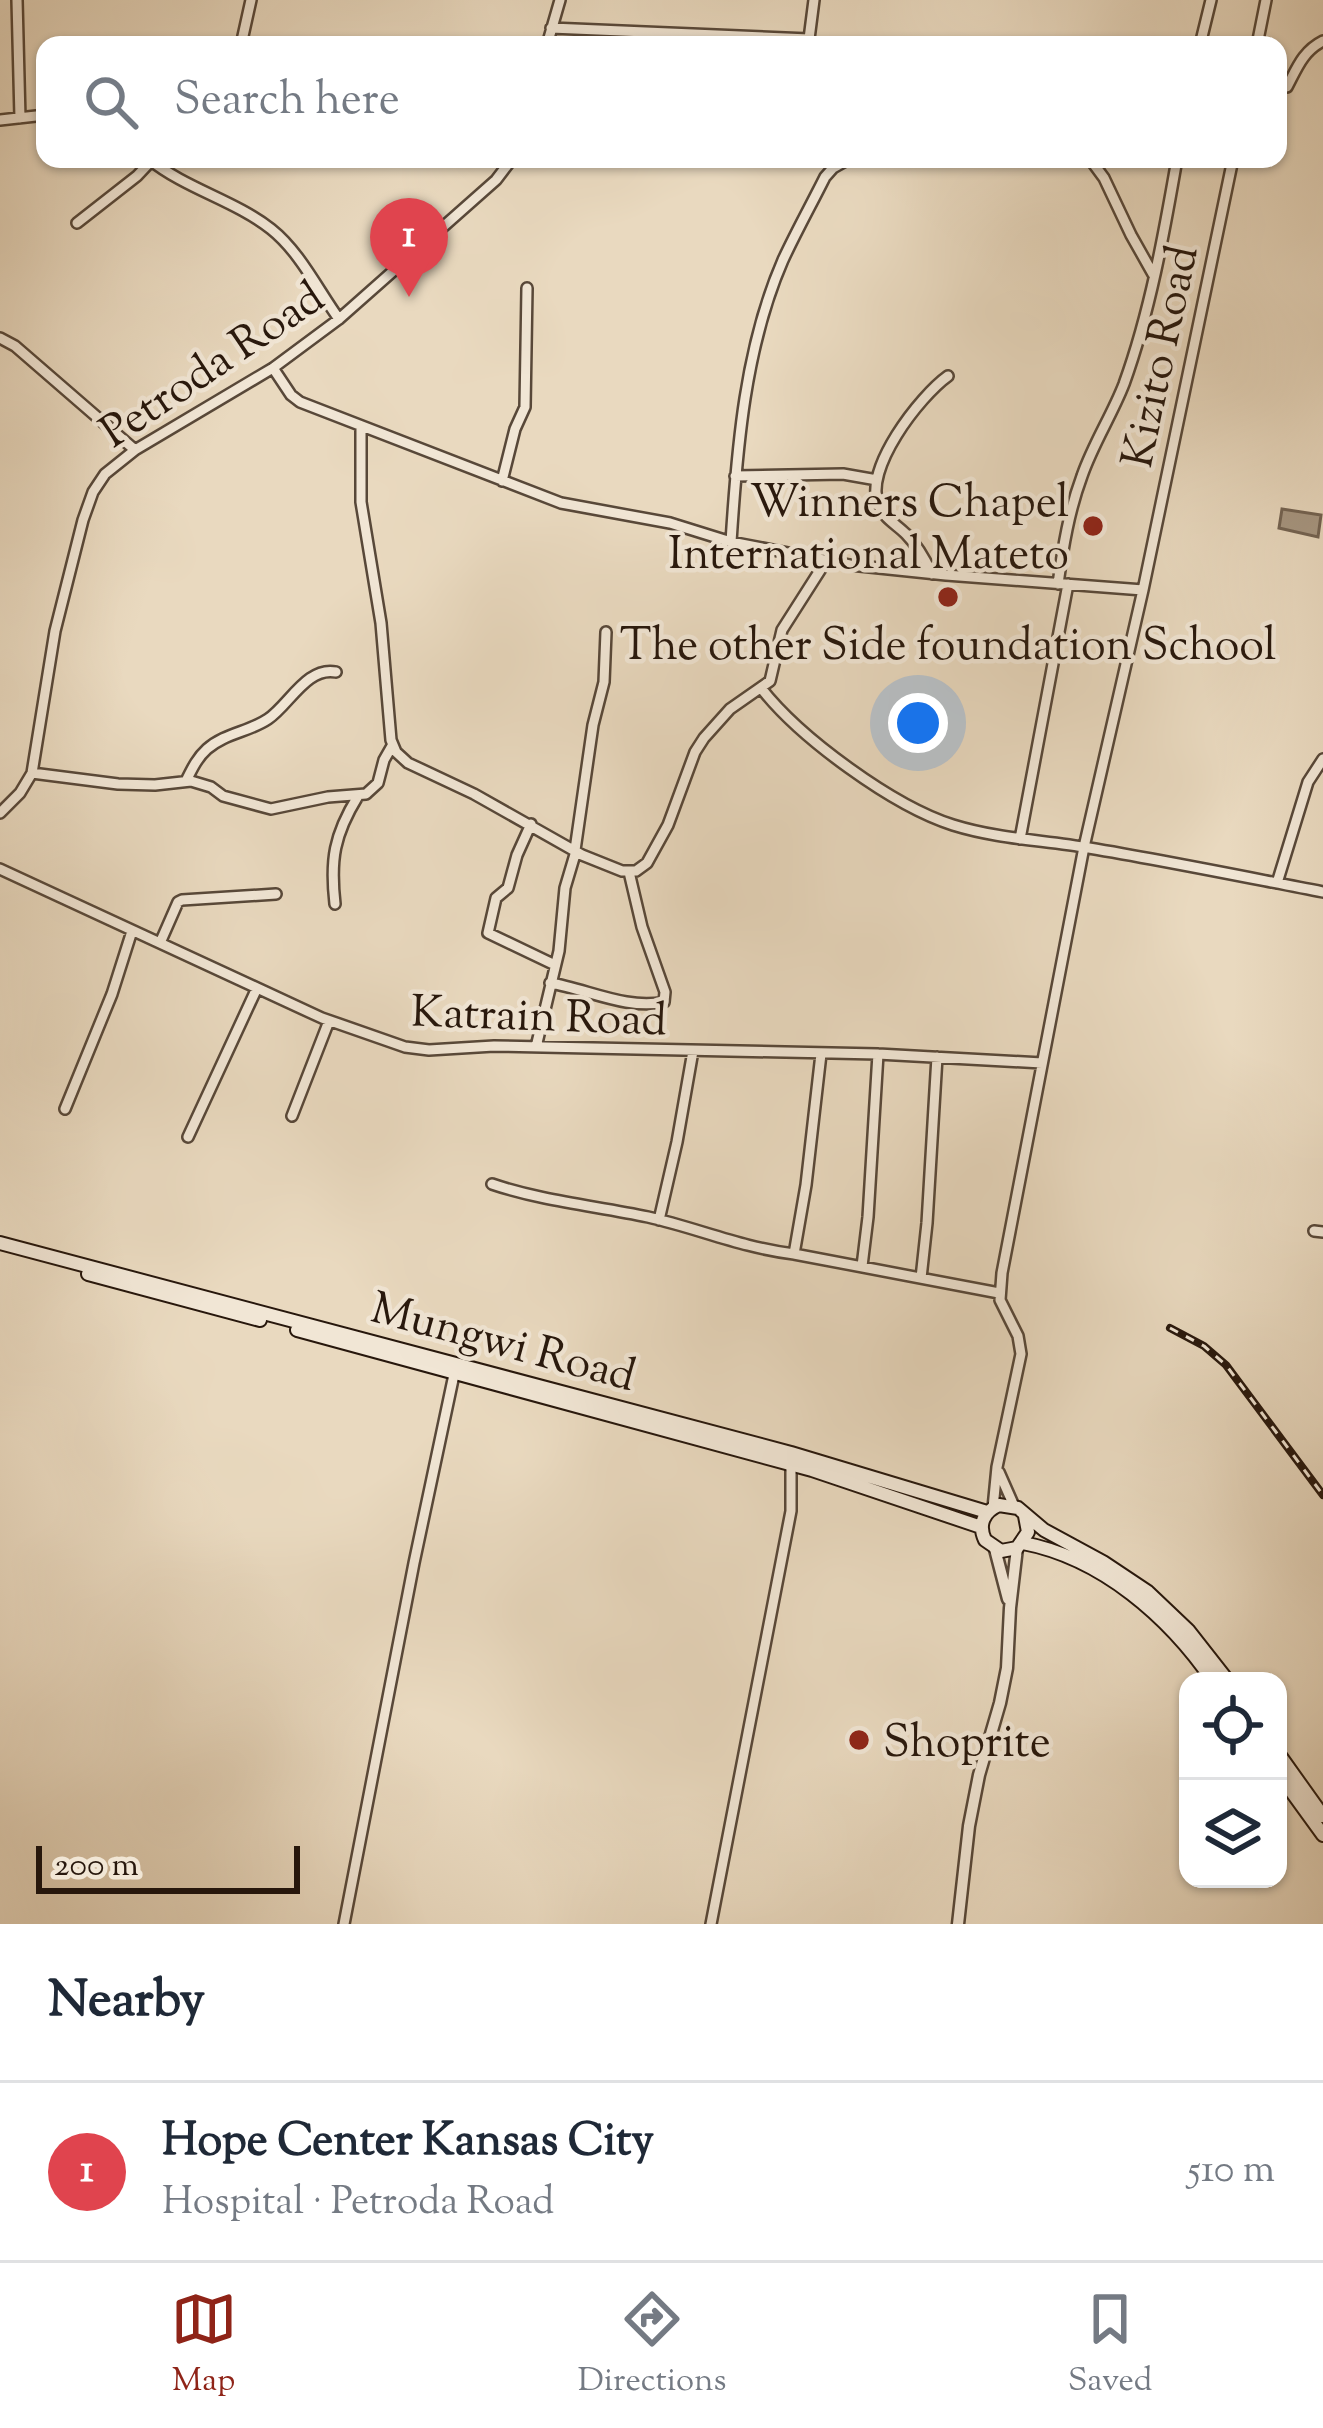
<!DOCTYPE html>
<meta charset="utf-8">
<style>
body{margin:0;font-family:"Sorts Mill Goudy",serif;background:#f6f6f7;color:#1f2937}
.controls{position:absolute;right:36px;bottom:36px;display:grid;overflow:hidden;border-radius:24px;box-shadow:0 3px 9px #0004}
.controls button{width:108px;height:108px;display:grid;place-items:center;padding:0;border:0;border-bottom:3px solid #e0e1e3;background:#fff;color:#1f2937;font:60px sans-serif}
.scale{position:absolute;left:36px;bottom:30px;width:264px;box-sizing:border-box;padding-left:12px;border:6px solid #27170c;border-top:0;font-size:33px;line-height:42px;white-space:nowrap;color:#27170c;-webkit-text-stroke:9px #f1e6d5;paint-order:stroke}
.you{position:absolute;left:918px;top:723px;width:42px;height:42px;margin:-30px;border:9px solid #fff;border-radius:50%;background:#1a73e8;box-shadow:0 0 0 18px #1a73e833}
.badge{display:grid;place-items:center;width:78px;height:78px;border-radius:50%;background:#8f2418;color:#fff;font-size:39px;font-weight:700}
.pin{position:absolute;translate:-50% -99px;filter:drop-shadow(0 3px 6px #0008)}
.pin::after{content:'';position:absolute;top:63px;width:42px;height:36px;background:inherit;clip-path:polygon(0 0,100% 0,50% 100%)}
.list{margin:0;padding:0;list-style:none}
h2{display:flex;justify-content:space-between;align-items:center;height:156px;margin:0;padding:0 48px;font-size:51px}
h2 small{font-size:39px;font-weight:400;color:#747a83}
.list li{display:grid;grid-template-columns:78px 1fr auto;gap:36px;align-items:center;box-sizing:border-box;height:180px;padding:0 48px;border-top:3px solid #e0e1e3}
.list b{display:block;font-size:45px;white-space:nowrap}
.list p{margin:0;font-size:39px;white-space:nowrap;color:#747a83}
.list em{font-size:39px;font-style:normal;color:#747a83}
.icon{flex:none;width:66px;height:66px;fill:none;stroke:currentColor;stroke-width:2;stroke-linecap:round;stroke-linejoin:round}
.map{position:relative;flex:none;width:1323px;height:1924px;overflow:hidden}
.search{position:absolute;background:#fff;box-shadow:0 3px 9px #0004;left:36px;right:36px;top:36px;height:132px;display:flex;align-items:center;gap:30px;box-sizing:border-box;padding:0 42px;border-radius:24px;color:#747a83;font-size:45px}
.sheet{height:336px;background:#fff}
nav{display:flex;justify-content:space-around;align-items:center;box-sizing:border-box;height:168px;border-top:3px solid #e0e1e3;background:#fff;font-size:33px;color:#747a83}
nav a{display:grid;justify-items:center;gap:6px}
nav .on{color:#8f2418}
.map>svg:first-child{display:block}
.water{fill:#a79782;stroke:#746453;stroke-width:3}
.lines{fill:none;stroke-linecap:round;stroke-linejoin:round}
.minor-casing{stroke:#584839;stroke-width:14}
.tertiary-casing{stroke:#584839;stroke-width:15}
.secondary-casing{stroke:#27170c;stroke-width:16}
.minor{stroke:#f1e6d5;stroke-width:9}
.tertiary{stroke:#f1e6d5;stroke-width:10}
.secondary{stroke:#f1e6d5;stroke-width:12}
.rail-casing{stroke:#27170c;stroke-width:8}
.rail{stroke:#f1e6d5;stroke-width:3;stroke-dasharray:9;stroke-linecap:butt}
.poi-dot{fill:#8f2418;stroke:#f1e6d5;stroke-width:4.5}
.labels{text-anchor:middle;stroke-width:9;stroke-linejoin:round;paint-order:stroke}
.street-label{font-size:45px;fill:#27170c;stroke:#f1e6d5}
.poi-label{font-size:45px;fill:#27170c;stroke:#f1e6d5;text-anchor:end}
</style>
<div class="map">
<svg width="1323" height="1924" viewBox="0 0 1323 1924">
<rect width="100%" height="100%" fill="#e9d9bf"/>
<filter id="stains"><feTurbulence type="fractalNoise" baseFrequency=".00167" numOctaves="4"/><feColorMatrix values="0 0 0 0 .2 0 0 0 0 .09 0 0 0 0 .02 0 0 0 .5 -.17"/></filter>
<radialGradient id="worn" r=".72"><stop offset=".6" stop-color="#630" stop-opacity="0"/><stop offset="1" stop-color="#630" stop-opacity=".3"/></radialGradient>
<!-- water -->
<path class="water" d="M 1282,509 L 1321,515 L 1318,537 L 1279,528 Z"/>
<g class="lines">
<!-- minor casing -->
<g class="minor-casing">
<path id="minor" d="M 17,0 L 20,118
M 551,28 L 809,39 L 814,0
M 241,45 L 251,0
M 547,45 L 560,0
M 1200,45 L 1211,0
M 1257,45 L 1266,0
M 1278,87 L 1287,87 C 1297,68 1303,51 1323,41
M 0,120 L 45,115
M 149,159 C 186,189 234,200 271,229 C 300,252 318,290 339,319
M 1090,159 L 1104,178 L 1131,235 L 1153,274
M 77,223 L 137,176 L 153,159
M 0,338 L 15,346 L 135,450
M 273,368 L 291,395 L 300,402 L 561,503 L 670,523 L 731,542 L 850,565 L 946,575 L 1143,590
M 361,426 L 361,502 L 381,623 L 391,740 L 396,752 L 408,763 L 474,794 L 582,855 L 622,871 L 636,871 L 647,863 L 668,825 L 695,752 L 704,738 L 730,709 L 770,681 L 782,630 L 826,561
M 735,476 L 843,474 L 877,480
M 502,481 L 515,429 L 525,407 L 527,288
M 731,542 C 737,448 745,347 783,260 C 796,232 811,205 825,177 L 833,168 L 849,159
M 932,574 C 925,559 917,545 906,534 C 897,525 884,518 879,506 C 862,470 920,396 948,376
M 1058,584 C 1063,547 1069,511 1082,476 C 1093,444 1112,415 1124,384 C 1150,312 1164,234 1177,159
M 761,688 C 800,738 893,806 953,825 C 998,839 1043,840 1089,848 C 1167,861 1245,877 1323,892
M 32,773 L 118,784 L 155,785 L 191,781 L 211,787 L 223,796 L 271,809 L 328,797 L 366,794 L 378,783 L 384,760 L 392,746
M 186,781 C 192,769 197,758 207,749 C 225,733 249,732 268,719 C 289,705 307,666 336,672
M 0,813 L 20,793 L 32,773 L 55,631 L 83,520 L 93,492 L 105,474 L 135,450 L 273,368 L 339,319 L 496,180 L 512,159
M 531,824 L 517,855 L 508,888 L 496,898 L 488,933 L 555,965
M 1020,839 L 1068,584
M 575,850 L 593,725 L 604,682 L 606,632
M 0,869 L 322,1018 L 405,1047 L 429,1050 L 494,1046 L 878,1054 L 1042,1063
M 1277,883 L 1308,782 L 1323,759
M 335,904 C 330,860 334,835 358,796
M 160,943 L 178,902 L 182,900 L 276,894
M 550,983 C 587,989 627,1010 664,1002 L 665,992 L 642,927 L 629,872
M 536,1047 L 559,951 L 565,888 L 576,851
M 65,1109 L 112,994 L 132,931
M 292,1116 L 329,1021
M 188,1137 L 257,988
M 492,1184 C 542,1201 596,1206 648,1217 C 697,1228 743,1248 794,1254 L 806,1185 L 821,1054
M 659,1220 L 677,1142 L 693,1051
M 1314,1231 L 1323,1232
M 794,1254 L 999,1293
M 862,1266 L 868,1217 L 878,1054
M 921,1278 L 927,1223 L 937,1057
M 999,1472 L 1014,1506
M 993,1508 L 997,1467 L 1021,1354 L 1018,1336 L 1000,1300 L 1002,1273 L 1084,847 L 1143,590 L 1233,159
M 344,1924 L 414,1563 L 455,1370
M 711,1924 L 791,1511 L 791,1464"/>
</g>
<!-- tertiary casing -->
<g class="tertiary-casing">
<path id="tertiary" d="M 995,1549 L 1008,1599
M 958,1924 L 969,1826 L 979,1775 L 1000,1703 L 1007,1668 L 1010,1608 L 1017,1548"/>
</g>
<!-- secondary casing -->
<g class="secondary-casing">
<path id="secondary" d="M 0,1243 L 791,1453 L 987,1512
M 88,1274 L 260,1320
M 297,1330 L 812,1470 L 981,1527
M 1025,1516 L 1028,1532 L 1017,1548 L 1001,1551 L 985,1540 C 978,1525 983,1512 999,1505 L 1018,1508 L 1044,1530 L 1103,1562 L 1148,1592 L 1188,1630 L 1228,1681
M 1023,1543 C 1102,1558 1169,1617 1213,1681
M 1278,1753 L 1323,1816
M 1278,1773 L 1323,1835"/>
</g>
<!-- minor -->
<use href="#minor" class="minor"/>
<!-- tertiary -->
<use href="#tertiary" class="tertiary"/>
<!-- secondary -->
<use href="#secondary" class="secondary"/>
<!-- rail casing -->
<g class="rail-casing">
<path id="rail" d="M 1170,1328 L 1204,1346 L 1226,1365 L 1323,1495"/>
</g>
<!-- rail -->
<use href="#rail" class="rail"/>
</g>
<!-- markers -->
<g class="poi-dot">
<circle cx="1093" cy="526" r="12"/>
<circle cx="948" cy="597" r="12"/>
<circle cx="859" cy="1740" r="12"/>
</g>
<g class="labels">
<!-- street labels -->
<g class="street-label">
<text transform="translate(1158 356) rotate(-78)" y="16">Kizito Road</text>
<text transform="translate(211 363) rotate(-34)" y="16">Petroda Road</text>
<text transform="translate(539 1014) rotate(2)" y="16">Katrain Road</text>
<text transform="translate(504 1340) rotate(15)" y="16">Mungwi Road</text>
</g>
<!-- poi labels -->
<g class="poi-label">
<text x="1069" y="516">Winners Chapel<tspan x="1069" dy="52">International Mateto</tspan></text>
<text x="948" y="659" text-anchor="middle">The other Side foundation School</text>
<text x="883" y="1756" text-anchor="start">Shoprite</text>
</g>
</g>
<rect width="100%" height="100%" filter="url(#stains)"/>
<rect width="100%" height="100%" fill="url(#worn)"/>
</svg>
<div class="controls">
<button><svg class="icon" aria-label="locate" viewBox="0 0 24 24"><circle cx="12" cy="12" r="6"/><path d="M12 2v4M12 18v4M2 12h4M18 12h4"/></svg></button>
<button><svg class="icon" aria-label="layers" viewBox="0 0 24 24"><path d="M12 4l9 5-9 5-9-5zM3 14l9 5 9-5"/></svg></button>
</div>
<div class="scale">200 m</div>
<div class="you"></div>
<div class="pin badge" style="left:409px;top:297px;background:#e0444e">1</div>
<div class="search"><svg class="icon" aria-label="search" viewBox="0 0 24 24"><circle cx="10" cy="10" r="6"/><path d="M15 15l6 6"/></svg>Search here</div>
</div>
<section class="sheet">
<h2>Nearby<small></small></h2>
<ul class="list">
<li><span class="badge" style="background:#e0444e">1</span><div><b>Hope Center Kansas City</b><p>Hospital · Petroda Road</p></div><em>510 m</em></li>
</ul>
</section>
<nav>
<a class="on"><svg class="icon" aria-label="map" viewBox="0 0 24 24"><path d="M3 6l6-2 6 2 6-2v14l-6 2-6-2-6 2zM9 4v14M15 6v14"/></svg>Map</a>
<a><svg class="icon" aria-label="directions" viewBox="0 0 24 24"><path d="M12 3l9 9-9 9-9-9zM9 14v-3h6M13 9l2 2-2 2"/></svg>Directions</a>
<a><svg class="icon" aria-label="saved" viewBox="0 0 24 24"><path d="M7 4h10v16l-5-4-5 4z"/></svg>Saved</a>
</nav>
